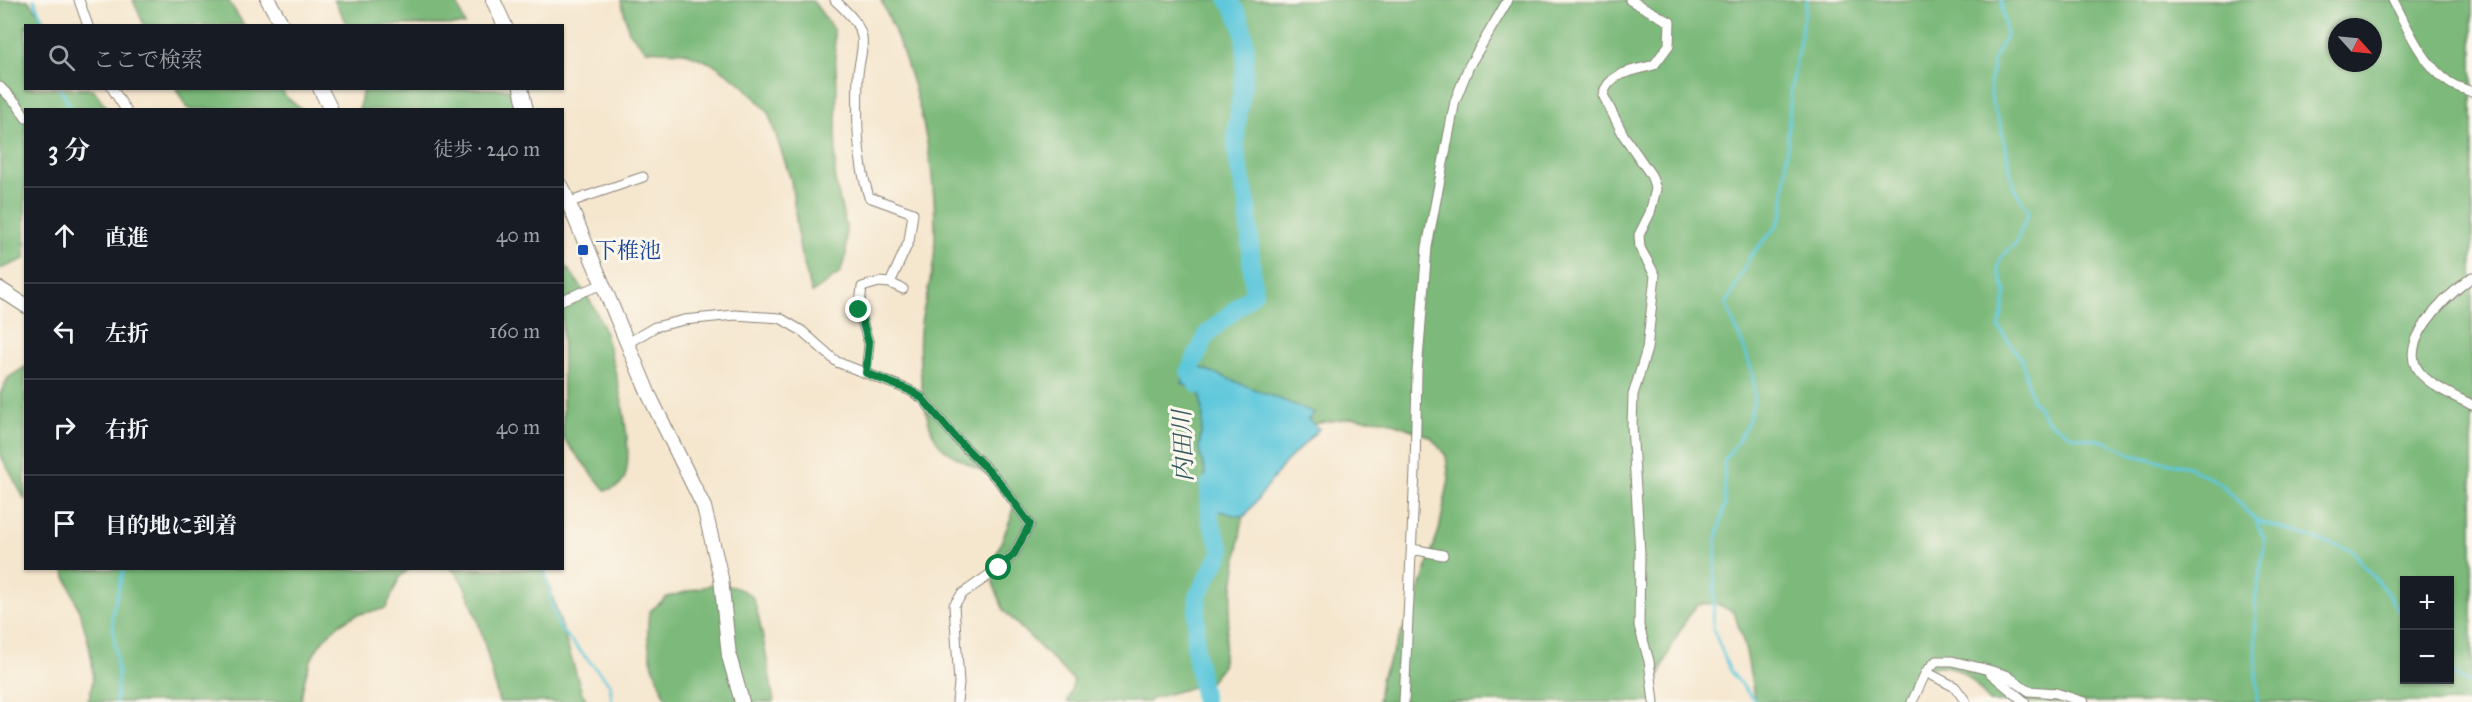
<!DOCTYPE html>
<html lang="ja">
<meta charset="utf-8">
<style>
body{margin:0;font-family:"IM FELL Great Primer","Noto Serif JP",serif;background:#20242c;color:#f1f3f6}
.controls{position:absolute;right:18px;bottom:18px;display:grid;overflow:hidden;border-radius:0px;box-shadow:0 2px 4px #0004}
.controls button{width:54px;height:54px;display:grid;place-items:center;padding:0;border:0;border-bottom:2px solid #363941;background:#171b24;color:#f1f3f6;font:30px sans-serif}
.compass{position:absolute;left:2328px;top:18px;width:54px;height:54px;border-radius:50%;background:#171b24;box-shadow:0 2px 4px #0004;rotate:117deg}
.stop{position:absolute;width:18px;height:18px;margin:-14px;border:4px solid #0b8043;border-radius:50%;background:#fff}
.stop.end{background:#0b8043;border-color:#fff;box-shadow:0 2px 6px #0008}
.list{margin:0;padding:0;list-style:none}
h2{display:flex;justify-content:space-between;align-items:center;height:78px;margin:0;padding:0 24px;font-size:26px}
h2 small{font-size:20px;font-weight:400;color:#9ea1a6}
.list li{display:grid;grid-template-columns:39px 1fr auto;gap:18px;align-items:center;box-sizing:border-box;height:96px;padding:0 24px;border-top:2px solid #363941}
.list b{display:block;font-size:22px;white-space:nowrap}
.list em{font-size:20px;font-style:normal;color:#9ea1a6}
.icon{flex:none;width:33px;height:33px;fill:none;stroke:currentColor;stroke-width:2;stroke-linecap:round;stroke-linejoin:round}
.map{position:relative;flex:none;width:2472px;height:702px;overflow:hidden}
.search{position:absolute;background:#171b24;box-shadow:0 2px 4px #0004;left:24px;top:24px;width:540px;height:66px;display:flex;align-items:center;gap:15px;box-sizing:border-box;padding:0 21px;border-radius:0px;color:#9ea1a6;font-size:22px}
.panel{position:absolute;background:#171b24;box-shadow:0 2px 4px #0004;left:24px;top:108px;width:540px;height:462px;border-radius:0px}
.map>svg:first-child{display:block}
.forest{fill:#7cb97a;stroke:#4c6a4b;stroke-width:1.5;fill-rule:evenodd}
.water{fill:#5fc8db;stroke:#3e727c;stroke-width:1.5}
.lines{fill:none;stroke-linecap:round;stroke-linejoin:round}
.stream{stroke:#5fc8db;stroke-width:3}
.river{stroke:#5fc8db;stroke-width:18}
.street-casing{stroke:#888175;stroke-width:11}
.secondary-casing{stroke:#888175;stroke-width:16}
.street{stroke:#fff;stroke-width:9}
.secondary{stroke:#fff;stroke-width:14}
.route{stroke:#0b8043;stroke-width:8}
.transit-dot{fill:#1a4fb4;stroke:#fbf7ec;stroke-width:2}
.labels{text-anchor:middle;stroke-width:6;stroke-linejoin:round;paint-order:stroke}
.transit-label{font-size:22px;fill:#164399;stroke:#fbf7ec;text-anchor:start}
.water-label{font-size:24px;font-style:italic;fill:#33585f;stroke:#fbf7ec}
</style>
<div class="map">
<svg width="2472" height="702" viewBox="0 0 2472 702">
<rect width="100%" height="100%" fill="#fbf7ec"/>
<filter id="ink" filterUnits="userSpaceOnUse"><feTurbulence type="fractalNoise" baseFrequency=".0167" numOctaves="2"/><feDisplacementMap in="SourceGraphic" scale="12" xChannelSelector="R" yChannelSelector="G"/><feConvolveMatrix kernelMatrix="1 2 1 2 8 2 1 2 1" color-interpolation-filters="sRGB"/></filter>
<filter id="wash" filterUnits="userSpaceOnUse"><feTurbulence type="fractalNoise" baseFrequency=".008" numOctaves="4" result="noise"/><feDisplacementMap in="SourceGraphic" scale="24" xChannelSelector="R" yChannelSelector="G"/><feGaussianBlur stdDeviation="1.35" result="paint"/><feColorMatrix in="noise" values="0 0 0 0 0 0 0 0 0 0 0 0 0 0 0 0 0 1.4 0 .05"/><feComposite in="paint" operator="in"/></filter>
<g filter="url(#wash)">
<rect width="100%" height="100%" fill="#f5e6ce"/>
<!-- forest -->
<path class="forest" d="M 0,0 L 28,0 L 49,25 L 26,26 L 26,88 L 93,89 L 108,109 L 26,110 L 25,259 L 0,269 Z
M 133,0 L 228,0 L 244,25 L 144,25 Z
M 334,0 L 456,0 L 465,25 L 348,25 Z
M 621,0 L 813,1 L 834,30 L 837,87 L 835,180 L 846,227 L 846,255 L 840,273 L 812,293 L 800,251 L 791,180 L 768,112 L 743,85 L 715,65 L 684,52 L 646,50 L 629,32 Z
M 881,0 L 2472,0 L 2472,702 L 1989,702 C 1961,659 1925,649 1900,702 L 1755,702 L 1746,651 L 1734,612 L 1715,603 L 1697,605 C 1674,634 1662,667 1651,702 L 1378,702 L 1381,679 L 1416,600 L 1439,530 L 1449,479 L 1446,456 L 1431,437 L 1385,420 L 1351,418 L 1314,424 L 1289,434 L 1243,515 L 1222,667 L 1210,682 L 1151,699 L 1149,702 L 1067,702 L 1074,681 L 1004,611 L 993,583 L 996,555 L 1012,515 L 1014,498 C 1006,490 997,480 987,474 C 972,464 944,455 935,438 C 921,411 917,352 921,322 C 926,295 935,269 935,241 C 937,159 916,74 881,0 ZM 2337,27 L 2373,27 L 2373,63 L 2337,63 ZM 2404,580 L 2450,580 L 2450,680 L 2404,680 Z
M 363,88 L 514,89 L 524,110 L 359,110 Z
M 176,89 L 281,89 L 286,97 L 302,109 L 188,109 Z
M 562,262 C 577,280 591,299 600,320 C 612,349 637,451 624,479 C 620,487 613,489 605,490 L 563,438 Z
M 25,367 L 25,500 L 0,454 L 0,394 L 8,378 Z
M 63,569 L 409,569 L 400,577 L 386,608 C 375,612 360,612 350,618 C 318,635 304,667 301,702 L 87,702 C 105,668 76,602 63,569 Z
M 451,569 L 544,569 L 582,693 L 588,702 L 499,702 C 492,674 473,582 451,569 Z
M 718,583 C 728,586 744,588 752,597 C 759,605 771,685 774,702 L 668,702 C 653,672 644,646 649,612 L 667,597 Z"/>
<!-- water -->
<path class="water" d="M 1186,362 L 1315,413 L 1308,419 L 1319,429 L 1285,463 L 1245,516 L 1238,516 L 1207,508 L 1205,472 L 1199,449 L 1203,418 L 1200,393 L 1182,383 Z"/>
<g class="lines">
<!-- stream -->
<path class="stream" d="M 34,0 L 45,26
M 2001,0 L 2006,36 L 1995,56 L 1990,80 L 1992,104 L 2001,127 L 2014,188 L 2029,211 L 2015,244 L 2001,257 L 1998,271 L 2006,292 L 1999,328 L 2022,360 L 2032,400 L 2048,421 L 2072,436 L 2104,441 L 2136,456 L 2189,467 L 2221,484 L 2256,521 L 2265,541 L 2255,601 L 2257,702
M 60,88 L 72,110
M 2256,521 L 2351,550 L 2387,593 L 2404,619
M 545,568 L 552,606 L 560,629 L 610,684 L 612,702
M 2450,671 L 2472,686
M 116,702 L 118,675 L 112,614 L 124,568
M 1756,702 L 1730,671 L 1713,628 L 1716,542 L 1725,504 L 1724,460 C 1774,399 1752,368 1726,305 L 1751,255 L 1776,227 L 1783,213 L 1791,90 L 1807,0"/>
<!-- river -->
<path class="river" d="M 1198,385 L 1189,371 L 1208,333 L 1254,293 C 1251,266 1250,238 1248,211 C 1246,188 1235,165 1236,142 C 1236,95 1262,41 1228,0
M 1204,702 L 1195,647 L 1198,595 L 1222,551 L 1210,520 L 1209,485"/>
</g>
</g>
<g filter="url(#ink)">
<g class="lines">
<!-- street casing -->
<g class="street-casing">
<path id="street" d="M 79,0 L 88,26
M 835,0 C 846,11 858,21 862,37 C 864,48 859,62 858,74 C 857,116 856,157 869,197 L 913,213 L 909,241 L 890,283 L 879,282 L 862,287 L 859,311 L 869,344 L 866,373
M 1630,0 L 1670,22 L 1669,45 L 1654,65 C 1633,71 1609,72 1603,95 L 1624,136 L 1651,175 L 1656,189 L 1650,213 L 1639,235 L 1640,248 L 1655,275 L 1647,349 L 1633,395 L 1632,426 L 1640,553 L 1639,626 L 1649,661 L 1654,702
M 2393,0 C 2407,27 2423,65 2450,83 C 2456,87 2465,89 2472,92
M 0,87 L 17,104 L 26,118
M 112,88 L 126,110
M 570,202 L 643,177
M 2472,277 C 2448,295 2389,347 2424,377 C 2437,389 2456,397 2472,405
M 890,283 L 903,289
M 562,300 L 603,284
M 626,344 L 655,327 L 684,320 L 735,315 L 780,318 L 802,331 L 837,362 L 909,390 L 922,398 L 956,438 L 998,480 L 1030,524 L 1014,554 L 999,568 L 962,594 L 954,605 L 959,683 L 957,702
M 1412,549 L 1443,555
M 1926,672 L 1955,687 L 1966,702
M 1989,672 L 2025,702
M 1404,702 L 1415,471 L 1417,372 L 1427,247 L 1455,101 L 1469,66 L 1508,0
M 1912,702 L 1926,672 L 1936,661 L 1952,661 L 1985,669 L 2006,675 L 2029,691 L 2056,693 L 2084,702"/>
</g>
<!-- secondary casing -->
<g class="secondary-casing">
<path id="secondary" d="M 268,0 L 283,26
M 493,0 L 505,26
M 320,88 L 331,110
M 521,88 L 526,110
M 562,187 L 649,395 L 704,507 L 721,578 L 729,656 L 742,702
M 0,289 L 26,306"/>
</g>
<!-- street -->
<use href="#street" class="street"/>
<!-- secondary -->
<use href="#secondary" class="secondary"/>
</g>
</g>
<g class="lines" filter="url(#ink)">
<!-- route -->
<path class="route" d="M 859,310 L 869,344 L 866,373 L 909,390 L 922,398 L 956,438 L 998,480 L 1030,524 L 1014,554 L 999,568"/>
</g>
<!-- markers -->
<rect class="transit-dot" x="577" y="244" width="12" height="12" rx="3"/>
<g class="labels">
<!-- transit labels -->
<g class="transit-label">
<text x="595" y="258">下椎池</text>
</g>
<!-- water labels -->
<g class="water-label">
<text transform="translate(1183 446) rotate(-92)" y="8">内田川</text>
</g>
</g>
</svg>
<div class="controls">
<button>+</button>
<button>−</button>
</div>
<svg class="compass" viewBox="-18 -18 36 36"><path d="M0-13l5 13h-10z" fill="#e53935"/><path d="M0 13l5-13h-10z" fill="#9ea1a6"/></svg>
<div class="stop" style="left:999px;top:568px"></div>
<div class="stop end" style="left:859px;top:310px"></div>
<div class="search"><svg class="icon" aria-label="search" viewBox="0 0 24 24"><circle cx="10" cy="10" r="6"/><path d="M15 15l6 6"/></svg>ここで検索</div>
<section class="panel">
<h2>3 分<small>徒歩 · 240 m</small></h2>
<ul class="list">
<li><svg class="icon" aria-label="ahead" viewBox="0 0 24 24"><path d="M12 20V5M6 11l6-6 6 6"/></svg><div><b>直進</b></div><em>40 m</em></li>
<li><svg class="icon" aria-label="left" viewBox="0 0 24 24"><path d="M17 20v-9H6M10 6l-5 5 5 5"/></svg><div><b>左折</b></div><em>160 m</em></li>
<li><svg class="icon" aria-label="right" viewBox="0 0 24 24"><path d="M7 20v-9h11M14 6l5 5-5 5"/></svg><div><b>右折</b></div><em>40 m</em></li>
<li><svg class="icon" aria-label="arrive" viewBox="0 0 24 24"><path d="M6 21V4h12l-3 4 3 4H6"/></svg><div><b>目的地に到着</b></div></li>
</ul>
</section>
</div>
